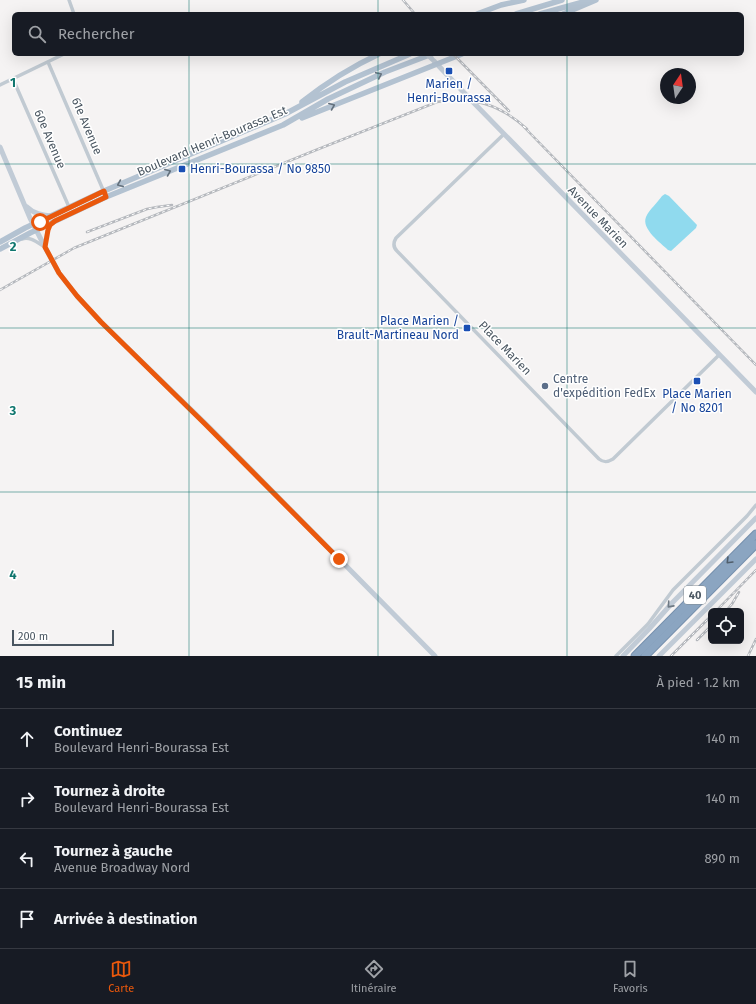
<!DOCTYPE html>
<html lang="fr">
<meta charset="utf-8">
<style>
body{margin:0;font-family:"Fira Sans",sans-serif;background:#20242c;color:#f1f3f6}
.controls{position:absolute;right:12px;bottom:12px;display:grid;overflow:hidden;border-radius:6px;box-shadow:0 4px 16px #0002}
.controls button{width:36px;height:36px;display:grid;place-items:center;padding:0;border:0;border-bottom:1px solid #363941;background:#171b24;color:#f1f3f6;font:20px sans-serif}
.compass{position:absolute;left:660px;top:68px;width:36px;height:36px;border-radius:50%;background:#171b24;box-shadow:0 4px 16px #0002;rotate:13deg}
.scale{position:absolute;left:12px;bottom:10px;width:102px;box-sizing:border-box;padding-left:4px;border:2px solid #4a5661;border-top:0;font-size:11px;line-height:14px;white-space:nowrap;color:#4a5661;-webkit-text-stroke:3px #fff;paint-order:stroke}
.stop{position:absolute;width:12px;height:12px;margin:-9px;border:3px solid #ea580c;border-radius:50%;background:#fff}
.stop.end{background:#ea580c;border-color:#fff;box-shadow:0 1px 4px #0008}
.list{margin:0;padding:0;list-style:none}
h2{display:flex;justify-content:space-between;align-items:center;height:52px;margin:0;padding:0 16px;font-size:17px}
h2 small{font-size:13px;font-weight:400;color:#9ea1a6}
.list li{display:grid;grid-template-columns:26px 1fr auto;gap:12px;align-items:center;box-sizing:border-box;height:60px;padding:0 16px;border-top:1px solid #363941}
.list b{display:block;font-size:15px;white-space:nowrap}
.list p{margin:0;font-size:13px;white-space:nowrap;color:#9ea1a6}
.list em{font-size:13px;font-style:normal;color:#9ea1a6}
.icon{flex:none;width:22px;height:22px;fill:none;stroke:currentColor;stroke-width:2;stroke-linecap:round;stroke-linejoin:round}
.map{position:relative;flex:none;width:756px;height:656px;overflow:hidden}
.search{position:absolute;background:#171b24;box-shadow:0 4px 16px #0002;left:12px;right:12px;top:12px;height:44px;display:flex;align-items:center;gap:10px;box-sizing:border-box;padding:0 14px;border-radius:6px;color:#9ea1a6;font-size:15px}
.sheet{height:292px;background:#171b24}
nav{display:flex;justify-content:space-around;align-items:center;box-sizing:border-box;height:56px;border-top:1px solid #363941;background:#171b24;font-size:11px;color:#9ea1a6}
nav a{display:grid;justify-items:center;gap:2px}
nav .on{color:#ea580c}
.map>svg:first-child{display:block}
.water{fill:#90daee}
.lines{fill:none;stroke-linecap:round;stroke-linejoin:round}
.highway-casing{stroke:#7690ad;stroke-width:9}
.street{stroke:#c1cad2;stroke-width:3.5}
.secondary{stroke:#c1cbd6;stroke-width:5}
.primary{stroke:#b3c2d1;stroke-width:5.5}
.highway{stroke:#8ba5c1;stroke-width:7}
.rail-casing{stroke:#b5b8bd;stroke-width:2.5}
.rail{stroke:#fff;stroke-width:1;stroke-dasharray:3;stroke-linecap:butt}
.secondary-bridge{stroke:#c1cbd6;stroke-width:5}
.oneway{stroke:#64717d}
.oneway2{stroke:#505e6b}
.oneway3{stroke:#6e7984}
.route{stroke:#ea580c;stroke-width:5}
.grid{fill:none;stroke:#0f766e;stroke-width:1;stroke-opacity:0.55}
.transit-dot{fill:#1a4fb4;stroke:#fff;stroke-width:1.5}
.service-dot{fill:#5c6f8a;stroke:#fff;stroke-width:1.5}
.labels{text-anchor:middle;stroke-width:3;stroke-linejoin:round;paint-order:stroke}
.shield{fill:#fff;stroke:#808990;stroke-width:1}
.shield-label{font-size:11px;font-weight:bold;fill:#4a5661}
.transit-label{font-size:12px;fill:#164399;stroke:#fff}
.street-label{font-size:12px;fill:#4a5661;stroke:#fff}
.service-label{font-size:12px;fill:#4e5e75;stroke:#fff;text-anchor:start}
.grid-label{font-size:13px;text-anchor:middle;font-weight:bold;fill:#0f766e;stroke:#fff;stroke-width:3;stroke-linejoin:round;paint-order:stroke}
</style>
<div class="map">
<svg width="756" height="656" viewBox="0 0 756 656">
<rect width="100%" height="100%" fill="#f5f3f3"/>
<!-- water -->
<path class="water" d="M 665,194 L 669,196 L 697,225 L 696,228 L 671,251 L 668,250 C 661,243 641,229 646,217 C 649,210 658,202 662,196 Z"/>
<g class="lines">
<!-- highway casing -->
<g class="highway-casing">
<path id="highway" d="M 635,656 L 756,534
M 645,656 L 756,544"/>
</g>
<!-- street -->
<path class="street" d="M 69,0 L 74,14
M 48,62 L 104,192
M 13,79 L 69,207
M 0,85 L 64,54
M 504,134 L 396,238 C 393,243 393,247 397,251 L 599,459 C 604,463 608,462 613,459 L 719,355
M 22,239 C 30,236 38,243 45,247 L 47,231 L 51,224
M 616,656 L 648,624 L 673,590 L 747,516 L 756,505"/>
<!-- secondary -->
<path class="secondary" d="M 434,61 L 471,100 L 756,392
M 0,147 L 30,218 L 47,251 L 59,273 L 77,296 L 101,322 L 210,428 L 435,656
M 27,207 C 34,214 42,215 51,216
M 623,656 L 649,629 L 673,602 L 756,518
M 659,656 L 756,559"/>
<!-- primary -->
<path class="primary" d="M 477,14 L 501,5 L 524,0
M 516,14 L 562,0
M 540,14 L 590,0
M 563,14 L 596,0
M 302,102 C 326,83 351,67 379,54
M 302,118 L 462,54
M 0,242 L 25,228 L 104,191 L 285,114 L 345,82 L 410,54
M 0,249 L 30,233 L 106,197 L 283,125 L 328,99 L 385,72 L 432,54"/>
<!-- highway -->
<use href="#highway" class="highway"/>
<!-- rail casing -->
<g class="rail-casing">
<path id="rail" d="M 403,0 L 415,14
M 453,54 L 509,111
M 523,126 L 756,365
M 87,232 L 147,209 L 157,207 L 172,205
M 0,290 L 74,248 L 316,150 L 437,102 C 472,95 501,105 527,129
M 716,611 L 756,570
M 726,611 L 732,604 L 739,592
M 697,640 L 711,626
M 671,656 L 711,616
M 748,656 L 756,639"/>
</g>
<!-- rail -->
<use href="#rail" class="rail"/>
<!-- secondary-bridge -->
<path class="secondary-bridge" d="M 427,54 L 432,59"/>
</g>
<!-- one-way arrows -->
<defs><path id="oneway-chevron" d="M-2-3.5L2.5 0L-2 3.5" fill="none" stroke-width="1.6" stroke-linecap="round" stroke-linejoin="round"/></defs>
<g class="oneway">
<use href="#oneway-chevron" transform="translate(379 75) rotate(-25)"/>
<use href="#oneway-chevron" transform="translate(332 106) rotate(-22)"/>
<use href="#oneway-chevron" transform="translate(168 172) rotate(-22)"/>
<use href="#oneway-chevron" transform="translate(120 184) rotate(157)"/>
</g>
<use class="oneway2" href="#oneway-chevron" transform="translate(729 561) rotate(135)"/>
<use class="oneway3" href="#oneway-chevron" transform="translate(670 605) rotate(132)"/>
<g class="lines">
<!-- route -->
<path class="route" d="M 40,222 L 104,191 L 106,197 L 55,221 L 50,225 L 48,230 L 45,247 L 59,273 L 77,296 L 101,322 L 205,424 L 339,559"/>
</g>
<!-- grid -->
<path class="grid" d="M 189,0 L 189,14M 378,0 L 378,14M 567,0 L 567,14M 189,54 L 189,656M 378,54 L 378,656M 567,54 L 567,656M 0,164 L 756,164M 0,328 L 756,328M 0,492 L 756,492"/>
<!-- markers -->
<g class="transit-dot">
<rect x="445" y="67" width="8" height="8" rx="2"/>
<rect x="178" y="165" width="8" height="8" rx="2"/>
<rect x="463" y="324" width="8" height="8" rx="2"/>
<rect x="693" y="377" width="8" height="8" rx="2"/>
</g>
<circle class="service-dot" cx="545" cy="386" r="4"/>
<g class="labels">
<!-- shield labels -->
<rect class="shield" x="684" y="586" width="22" height="18" rx="3"/>
<g class="shield-label">
<text x="695" y="599">40</text>
</g>
<!-- transit labels -->
<g class="transit-label">
<text x="449" y="88">Marien /<tspan x="449" dy="14">Henri-Bourassa</tspan></text>
<text x="190" y="173" text-anchor="start">Henri-Bourassa / No 9850</text>
<text x="459" y="325" text-anchor="end">Place Marien /<tspan x="459" dy="14">Brault-Martineau Nord</tspan></text>
<text x="697" y="398">Place Marien<tspan x="697" dy="14">/ No 8201</tspan></text>
</g>
<!-- street labels -->
<g class="street-label">
<text transform="translate(87 126) rotate(67)" y="4">61e Avenue</text>
<text transform="translate(50 139) rotate(67)" y="4">60e Avenue</text>
<text transform="translate(212 141) rotate(-23)" y="4">Boulevard Henri-Bourassa Est</text>
<text transform="translate(598 217) rotate(46)" y="4">Avenue Marien</text>
<text transform="translate(505 348) rotate(46)" y="4">Place Marien</text>
</g>
<!-- service labels -->
<g class="service-label">
<text x="553" y="383">Centre<tspan x="553" dy="14">d'expédition FedEx</tspan></text>
</g>
</g>
<g class="grid-label">
<text x="13" y="87">1</text>
<text x="13" y="251">2</text>
<text x="13" y="415">3</text>
<text x="13" y="579">4</text>
</g>
</svg>
<div class="controls">
<button><svg class="icon" aria-label="locate" viewBox="0 0 24 24"><circle cx="12" cy="12" r="6"/><path d="M12 2v4M12 18v4M2 12h4M18 12h4"/></svg></button>
</div>
<svg class="compass" viewBox="-18 -18 36 36"><path d="M0-13l5 13h-10z" fill="#e53935"/><path d="M0 13l5-13h-10z" fill="#9ea1a6"/></svg>
<div class="scale">200 m</div>
<div class="stop" style="left:40px;top:222px"></div>
<div class="stop end" style="left:339px;top:559px"></div>
<div class="search"><svg class="icon" aria-label="search" viewBox="0 0 24 24"><circle cx="10" cy="10" r="6"/><path d="M15 15l6 6"/></svg>Rechercher</div>
</div>
<section class="sheet">
<h2>15 min<small>À pied · 1.2 km</small></h2>
<ul class="list">
<li><svg class="icon" aria-label="ahead" viewBox="0 0 24 24"><path d="M12 20V5M6 11l6-6 6 6"/></svg><div><b>Continuez</b><p>Boulevard Henri-Bourassa Est</p></div><em>140 m</em></li>
<li><svg class="icon" aria-label="right" viewBox="0 0 24 24"><path d="M7 20v-9h11M14 6l5 5-5 5"/></svg><div><b>Tournez à droite</b><p>Boulevard Henri-Bourassa Est</p></div><em>140 m</em></li>
<li><svg class="icon" aria-label="left" viewBox="0 0 24 24"><path d="M17 20v-9H6M10 6l-5 5 5 5"/></svg><div><b>Tournez à gauche</b><p>Avenue Broadway Nord</p></div><em>890 m</em></li>
<li><svg class="icon" aria-label="arrive" viewBox="0 0 24 24"><path d="M6 21V4h12l-3 4 3 4H6"/></svg><div><b>Arrivée à destination</b></div></li>
</ul>
</section>
<nav>
<a class="on"><svg class="icon" aria-label="map" viewBox="0 0 24 24"><path d="M3 6l6-2 6 2 6-2v14l-6 2-6-2-6 2zM9 4v14M15 6v14"/></svg>Carte</a>
<a><svg class="icon" aria-label="directions" viewBox="0 0 24 24"><path d="M12 3l9 9-9 9-9-9zM9 14v-3h6M13 9l2 2-2 2"/></svg>Itinéraire</a>
<a><svg class="icon" aria-label="saved" viewBox="0 0 24 24"><path d="M7 4h10v16l-5-4-5 4z"/></svg>Favoris</a>
</nav>
